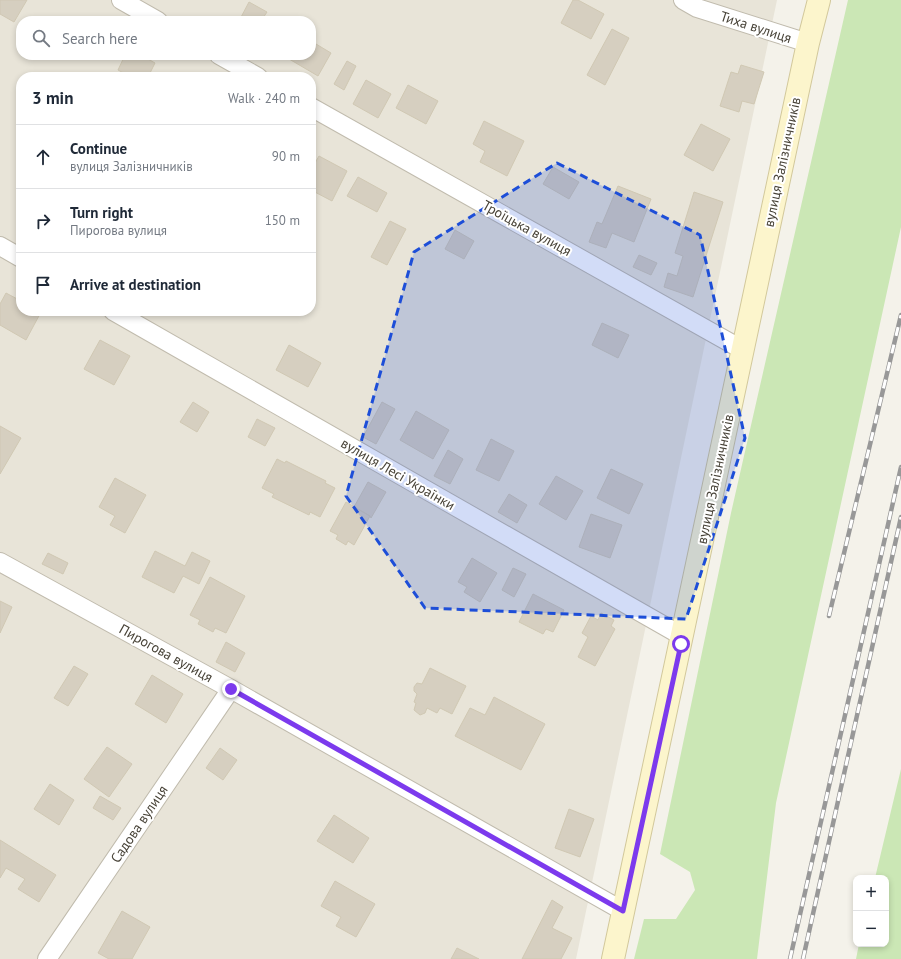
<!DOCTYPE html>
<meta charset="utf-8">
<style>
body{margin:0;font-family:"PT Sans",sans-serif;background:#f2f2f3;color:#1f2937}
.controls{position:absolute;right:12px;bottom:12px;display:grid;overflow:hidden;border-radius:8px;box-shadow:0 2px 6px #0003}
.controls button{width:36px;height:36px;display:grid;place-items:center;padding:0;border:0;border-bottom:1px solid #e0e1e3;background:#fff;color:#1f2937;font:20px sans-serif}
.stop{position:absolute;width:12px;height:12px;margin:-9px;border:3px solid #7c3aed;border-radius:50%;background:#fff}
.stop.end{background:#7c3aed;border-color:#fff;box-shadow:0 1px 4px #0008}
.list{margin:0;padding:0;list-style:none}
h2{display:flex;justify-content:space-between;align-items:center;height:52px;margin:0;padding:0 16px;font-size:17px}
h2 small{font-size:13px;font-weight:400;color:#747a83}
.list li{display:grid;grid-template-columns:26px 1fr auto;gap:12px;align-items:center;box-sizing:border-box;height:64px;padding:0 16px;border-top:1px solid #e0e1e3}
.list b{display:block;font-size:15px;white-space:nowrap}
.list p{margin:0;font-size:13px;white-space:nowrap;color:#747a83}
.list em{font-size:13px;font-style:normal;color:#747a83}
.icon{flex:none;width:22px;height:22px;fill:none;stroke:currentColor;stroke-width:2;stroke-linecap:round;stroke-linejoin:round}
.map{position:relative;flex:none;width:901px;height:959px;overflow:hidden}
.search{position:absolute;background:#fff;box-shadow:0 2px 6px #0003;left:16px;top:16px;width:300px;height:44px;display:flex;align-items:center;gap:10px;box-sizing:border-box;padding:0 14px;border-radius:16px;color:#747a83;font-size:15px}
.panel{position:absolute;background:#fff;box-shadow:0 2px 6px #0003;left:16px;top:72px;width:300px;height:244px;border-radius:16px}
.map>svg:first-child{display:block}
.residential{fill:#e8e4d8;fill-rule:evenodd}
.green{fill:#cbe7b5}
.building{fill:#d6cfc0;stroke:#d0c8b3}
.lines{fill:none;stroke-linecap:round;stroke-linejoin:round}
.street-casing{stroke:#c0bbad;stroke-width:20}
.secondary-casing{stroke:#d2c89b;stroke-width:24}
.street{stroke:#fff;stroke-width:18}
.secondary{stroke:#fcf5cc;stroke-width:22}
.rail-casing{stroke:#989898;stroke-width:4.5}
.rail{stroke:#fff;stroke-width:3;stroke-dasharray:9;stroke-linecap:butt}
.route{stroke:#7c3aed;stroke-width:5}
.marked{fill:#1d4ed8;fill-opacity:0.2;stroke:#1d4ed8;stroke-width:3;stroke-dasharray:8 5;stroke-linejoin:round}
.labels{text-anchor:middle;stroke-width:4;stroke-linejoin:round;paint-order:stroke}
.street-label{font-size:14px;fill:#484338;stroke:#fff}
</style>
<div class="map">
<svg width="901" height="959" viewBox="0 0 901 959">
<rect width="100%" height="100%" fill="#f4f2ea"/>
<!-- residential -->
<path class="residential" d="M 0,0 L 777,0 L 576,959 L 0,959 ZM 21,21 L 311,21 L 311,55 L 21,55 ZM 21,77 L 311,77 L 311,311 L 21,311 Z"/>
<!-- green -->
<path class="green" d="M 848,0 L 901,0 L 901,227 L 776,803 L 757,959 L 634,959 L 644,919 L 676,919 L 695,890 L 690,872 L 660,854 L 731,513 Z
M 901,769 L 901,959 L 856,959 L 859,944 L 886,944 L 886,878 L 875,878 Z"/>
<!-- building -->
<path class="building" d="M 0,0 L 27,0 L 14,22 L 0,14 Z
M 573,0 L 578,0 L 604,14 L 591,39 L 561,23 Z
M 249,2 L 267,12 L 261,21 L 239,21 Z
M 612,29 L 629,38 L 605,85 L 587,75 Z
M 311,41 L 331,53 L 318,76 L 284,56 L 311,55 Z
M 125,55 L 141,55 L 155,63 L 148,77 L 131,77 L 118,70 Z
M 347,61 L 356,66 L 344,90 L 334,84 Z
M 741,65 L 764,72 L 754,104 L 742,101 L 739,112 L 720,106 L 731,72 L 738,74 Z
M 366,80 L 391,94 L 378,118 L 353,104 Z
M 408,85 L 438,101 L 426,124 L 396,108 Z
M 484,121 L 524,141 L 507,176 L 480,162 L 485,151 L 473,144 Z
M 701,124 L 730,139 L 713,171 L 684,155 Z
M 319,156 L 347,171 L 332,201 L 311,190 L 311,170 Z
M 553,167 L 579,182 L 569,199 L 543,184 Z
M 358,177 L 387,193 L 377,212 L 347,196 Z
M 618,186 L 651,199 L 634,242 L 612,233 L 606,248 L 589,242 L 597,222 L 602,224 Z
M 694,192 L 723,202 L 693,297 L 664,287 L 668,273 L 677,276 L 683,256 L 675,253 Z
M 390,221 L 406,229 L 387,265 L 371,257 Z
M 455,230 L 474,241 L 464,259 L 445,249 Z
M 639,255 L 657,263 L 651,275 L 633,267 Z
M 6,293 L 21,301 L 21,311 L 41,312 L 26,340 L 0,325 L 0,304 Z
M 602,323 L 629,335 L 618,358 L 592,345 Z
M 100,340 L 130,356 L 114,385 L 84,369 Z
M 289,345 L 321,363 L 308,387 L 276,370 Z
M 193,402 L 209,412 L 197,432 L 180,422 Z
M 382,402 L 395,409 L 376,444 L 363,437 Z
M 416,411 L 449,430 L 433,459 L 400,440 Z
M 257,419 L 275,428 L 265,446 L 248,437 Z
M 0,426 L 21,438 L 0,474 Z
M 491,439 L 514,451 L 499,481 L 476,470 Z
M 448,450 L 463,459 L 450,484 L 434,476 Z
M 277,459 L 285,463 L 286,461 L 326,481 L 325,483 L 335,488 L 320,517 L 310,512 L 309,515 L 272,497 L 274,494 L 262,488 Z
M 611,469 L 643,484 L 629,514 L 597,498 Z
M 556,476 L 583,491 L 566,520 L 539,504 Z
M 115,478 L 146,495 L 125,533 L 110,525 L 115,516 L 99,507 Z
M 368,482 L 386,492 L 371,518 L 370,516 L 354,507 Z
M 509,494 L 527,505 L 517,523 L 498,512 Z
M 346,502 L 370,516 L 354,545 L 348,541 L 346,545 L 336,539 L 338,535 L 330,531 Z
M 591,514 L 622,525 L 610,558 L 579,547 Z
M 155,551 L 185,566 L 192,552 L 210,561 L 199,584 L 183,576 L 174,593 L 142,577 Z
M 48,553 L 68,563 L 63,574 L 42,564 Z
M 472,558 L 497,573 L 480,602 L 464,592 L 467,587 L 458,582 Z
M 513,568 L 526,574 L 514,597 L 502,590 Z
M 210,577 L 245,596 L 226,633 L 215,628 L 213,632 L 198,624 L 200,620 L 190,615 Z
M 533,594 L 564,610 L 553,632 L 546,629 L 543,634 L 519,622 Z
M 0,601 L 12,607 L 0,633 Z
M 601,613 L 614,620 L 611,626 L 615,629 L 595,666 L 578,657 L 588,637 L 582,633 L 591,616 L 598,620 Z
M 226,642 L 245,653 L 235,672 L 216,662 Z
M 74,666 L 88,674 L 68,706 L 54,698 Z
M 430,668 L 466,686 L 452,714 L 440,708 L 437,713 L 427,708 L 425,713 L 420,715 L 414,710 L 416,703 L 414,702 L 417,694 L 414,691 L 414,687 L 417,683 L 422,684 Z
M 152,675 L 183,694 L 166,723 L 135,704 Z
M 494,697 L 545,724 L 521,770 L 455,736 L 470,708 L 485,715 Z
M 107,747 L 132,764 L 109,797 L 84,779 Z
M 220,748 L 237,760 L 223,780 L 206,768 Z
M 50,784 L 74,800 L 59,825 L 34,809 Z
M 100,796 L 121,808 L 113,820 L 93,808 Z
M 569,809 L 594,819 L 580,857 L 555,848 Z
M 334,815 L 369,838 L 353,863 L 317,841 Z
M 0,840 L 56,875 L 39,902 L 18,889 L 25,879 L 6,868 L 0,878 Z
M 335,881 L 375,904 L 356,937 L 336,926 L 341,917 L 321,906 Z
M 552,900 L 563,907 L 552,928 L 572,938 L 561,959 L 522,959 Z
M 122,911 L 150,927 L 132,959 L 109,959 L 98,953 Z
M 457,948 L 479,959 L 451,959 Z"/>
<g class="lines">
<!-- street casing -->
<g class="street-casing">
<path id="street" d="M 121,0 L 158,21
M 683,0 L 697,8 L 808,43
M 219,55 L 258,77
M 311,107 L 743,350
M 0,246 L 21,258
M 113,311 L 682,636
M 0,562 L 231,689 L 623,911
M 47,959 L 231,689"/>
</g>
<!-- secondary casing -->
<g class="secondary-casing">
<path id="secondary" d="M 613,959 L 808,43 L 819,0"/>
</g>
<!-- street -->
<use href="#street" class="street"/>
<!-- secondary -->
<use href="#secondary" class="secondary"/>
<!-- rail casing -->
<g class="rail-casing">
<path id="rail" d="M 829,616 L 901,315
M 790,959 L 901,467
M 803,959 L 901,517"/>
</g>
<!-- rail -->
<use href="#rail" class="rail"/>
</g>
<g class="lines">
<!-- route -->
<path class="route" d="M 231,689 L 623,911 L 681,644"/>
</g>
<!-- marked area -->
<path class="marked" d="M 557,163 L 700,235 L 745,438 L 686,619 L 425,608 L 346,496 L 414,252 Z"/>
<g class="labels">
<!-- street labels -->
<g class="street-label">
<text transform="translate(756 27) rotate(18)" y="5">Тиха вулиця</text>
<text transform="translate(782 162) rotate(-78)" y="5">вулиця Залізничників</text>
<text transform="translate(527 228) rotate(29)" y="5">Троїцька вулиця</text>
<text transform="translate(398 474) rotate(30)" y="5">вулиця Лесі Українки</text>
<text transform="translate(715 479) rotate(-78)" y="5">вулиця Залізничників</text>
<text transform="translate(166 653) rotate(29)" y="5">Пирогова вулиця</text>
<text transform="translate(139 824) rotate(-56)" y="5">Садова вулиця</text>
</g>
</g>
</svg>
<div class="controls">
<button>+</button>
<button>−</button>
</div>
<div class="stop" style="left:681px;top:644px"></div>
<div class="stop end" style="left:231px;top:689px"></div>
<div class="search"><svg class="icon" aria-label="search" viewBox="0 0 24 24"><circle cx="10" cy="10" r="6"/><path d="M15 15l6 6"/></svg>Search here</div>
<section class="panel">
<h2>3 min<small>Walk · 240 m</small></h2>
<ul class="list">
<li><svg class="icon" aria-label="ahead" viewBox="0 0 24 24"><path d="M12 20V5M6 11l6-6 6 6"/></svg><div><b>Continue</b><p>вулиця Залізничників</p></div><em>90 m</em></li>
<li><svg class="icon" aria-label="right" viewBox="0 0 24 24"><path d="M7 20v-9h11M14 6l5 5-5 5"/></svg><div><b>Turn right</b><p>Пирогова вулиця</p></div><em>150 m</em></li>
<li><svg class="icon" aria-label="arrive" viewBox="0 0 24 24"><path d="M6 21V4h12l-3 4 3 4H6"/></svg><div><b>Arrive at destination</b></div></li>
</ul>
</section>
</div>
